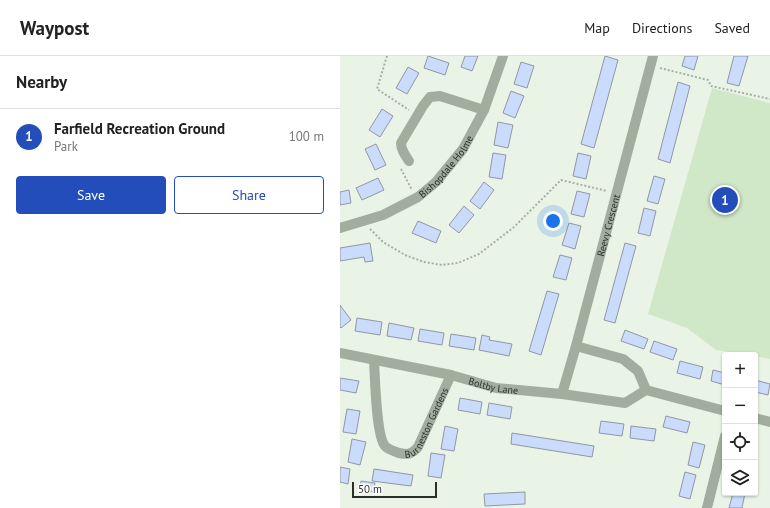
<!DOCTYPE html>
<meta charset="utf-8">
<style>
body{margin:0;font-family:"PT Sans",sans-serif;background:#f6f6f6;color:#222}
.controls{position:absolute;right:12px;bottom:12px;display:grid;overflow:hidden;border-radius:4px;box-shadow:0 1px 3px #0004}
.controls button{width:36px;height:36px;display:grid;place-items:center;padding:0;border:0;border-bottom:1px solid #e0e0e0;background:#fff;color:#222;font:20px sans-serif}
.scale{position:absolute;left:12px;bottom:10px;width:85px;box-sizing:border-box;padding-left:4px;border:2px solid #2b2f2a;border-top:0;font-size:11px;line-height:14px;white-space:nowrap;color:#2b2f2a;-webkit-text-stroke:3px #fff;paint-order:stroke}
.you{position:absolute;left:213px;top:165px;width:14px;height:14px;margin:-10px;border:3px solid #fff;border-radius:50%;background:#1a73e8;box-shadow:0 0 0 6px #1a73e833}
.badge{display:grid;place-items:center;width:26px;height:26px;border-radius:50%;background:#224dbb;color:#fff;font-size:13px;font-weight:700}
.pin{position:absolute;translate:-50% -50%;border:2px solid #fff;box-shadow:0 1px 4px #0006}
.list{margin:0;padding:0;list-style:none}
h2{display:flex;justify-content:space-between;align-items:center;height:52px;margin:0;padding:0 16px;font-size:17px}
h2 small{font-size:13px;font-weight:400;color:#767676}
.list li{display:grid;grid-template-columns:26px 1fr auto;gap:12px;align-items:center;box-sizing:border-box;height:56px;padding:0 16px;border-top:1px solid #e0e0e0}
.list b{display:block;font-size:15px;white-space:nowrap}
.list p{margin:0;font-size:13px;white-space:nowrap;color:#767676}
.list em{font-size:13px;font-style:normal;color:#767676}
.actions{display:flex;gap:8px;padding:12px 16px}
.actions a{flex:1;padding:9px 0;border:1px solid #224dbb;border-radius:4px;text-align:center;font-size:14px;color:#224dbb}
.actions .main{background:#224dbb;color:#fff}
.icon{flex:none;width:22px;height:22px;fill:none;stroke:currentColor;stroke-width:2;stroke-linecap:round;stroke-linejoin:round}
.map{position:relative;flex:none;width:430px;height:452px;overflow:hidden}
header{display:flex;align-items:center;gap:24px;box-sizing:border-box;height:56px;padding:0 20px;background:#fff;border-bottom:1px solid #e0e0e0}
header strong{font-size:19px}
nav{display:flex;gap:22px;margin-inline-start:auto;font-size:14px}
main{display:flex}
aside{flex:1;background:#fff}
.map>svg:first-child{display:block}
.green{fill:#d1e8c8}
.building{fill:#cadbfc;stroke:#9197a4}
.lines{fill:none;stroke-linecap:round;stroke-linejoin:round}
.path{stroke:#a7afa4;stroke-width:2;stroke-dasharray:2 2;stroke-linecap:butt}
.street{stroke:#a1ae9d;stroke-width:10}
.labels{text-anchor:middle;stroke-width:3;stroke-linejoin:round;paint-order:stroke}
.street-label{font-size:10px;fill:#2b2f2a;stroke:#fff}
</style>
<header>
<strong>Waypost</strong>
<nav><a>Map</a><a>Directions</a><a>Saved</a></nav>
</header>
<main>
<aside>
<h2>Nearby<small></small></h2>
<ul class="list">
<li><span class="badge">1</span><div><b>Farfield Recreation Ground</b><p>Park</p></div><em>100 m</em></li>
</ul>
<div class="actions"><a class="main">Save</a><a>Share</a></div>
</aside>
<div class="map">
<svg width="430" height="452" viewBox="0 0 430 452">
<rect width="100%" height="100%" fill="#eaf4e6"/>
<!-- green -->
<path class="green" d="M 372,32 L 430,47 L 430,303 L 415,300 L 415,299 L 407,299 L 376,294 L 347,272 L 308,258 Z"/>
<!-- building -->
<path class="building" d="M 88,0 L 109,7 L 105,19 L 84,12 Z
M 125,0 L 138,0 L 132,15 L 121,11 Z
M 265,0 L 278,4 L 254,92 L 241,88 Z
M 345,0 L 358,0 L 354,14 L 342,10 Z
M 394,0 L 408,0 L 399,30 L 387,27 Z
M 181,6 L 194,10 L 187,32 L 174,28 Z
M 68,11 L 79,17 L 67,38 L 56,32 Z
M 338,26 L 350,30 L 330,107 L 318,103 Z
M 171,35 L 184,40 L 175,62 L 163,57 Z
M 42,53 L 53,60 L 40,81 L 29,74 Z
M 158,66 L 173,69 L 168,92 L 154,89 Z
M 36,88 L 46,109 L 35,114 L 25,93 Z
M 153,97 L 166,99 L 162,123 L 149,121 Z
M 238,97 L 251,100 L 246,123 L 233,120 Z
M 314,120 L 325,123 L 318,148 L 307,145 Z
M 38,122 L 44,134 L 22,144 L 16,132 Z
M 144,126 L 154,134 L 140,153 L 130,145 Z
M 9,134 L 11,147 L 0,149 L 0,136 Z
M 237,135 L 250,138 L 244,161 L 231,158 Z
M 124,150 L 134,159 L 119,177 L 109,169 Z
M 304,152 L 316,155 L 310,180 L 298,177 Z
M 78,165 L 101,175 L 96,187 L 72,177 Z
M 229,167 L 241,170 L 235,193 L 222,189 Z
M 30,187 L 33,205 L 25,206 L 24,201 L 0,205 L 0,192 Z
M 285,187 L 296,190 L 275,267 L 264,264 Z
M 220,199 L 232,202 L 226,224 L 213,221 Z
M 207,235 L 219,238 L 201,299 L 189,295 Z
M 0,249 L 11,264 L 1,272 L 0,271 Z
M 17,262 L 42,266 L 40,279 L 15,275 Z
M 49,267 L 74,272 L 71,284 L 47,280 Z
M 80,273 L 104,277 L 102,289 L 78,285 Z
M 285,274 L 308,283 L 304,293 L 281,285 Z
M 111,278 L 136,282 L 134,294 L 109,290 Z
M 142,279 L 150,281 L 149,284 L 172,288 L 169,300 L 139,294 Z
M 314,285 L 337,293 L 333,304 L 310,296 Z
M 340,305 L 363,311 L 360,323 L 337,317 Z
M 373,314 L 385,317 L 385,329 L 371,325 Z
M 0,322 L 19,325 L 16,337 L 0,334 Z
M 415,324 L 430,328 L 428,339 L 415,336 Z
M 120,342 L 142,346 L 140,358 L 118,354 Z
M 149,347 L 172,351 L 170,363 L 147,359 Z
M 7,353 L 20,355 L 16,378 L 3,376 Z
M 326,360 L 350,366 L 347,377 L 323,371 Z
M 261,365 L 284,368 L 282,380 L 259,377 Z
M 105,370 L 118,373 L 114,395 L 101,393 Z
M 291,370 L 316,373 L 314,385 L 290,382 Z
M 172,377 L 254,390 L 252,401 L 171,388 Z
M 12,383 L 26,386 L 20,409 L 8,406 Z
M 353,386 L 365,389 L 359,412 L 348,409 Z
M 91,397 L 105,399 L 101,422 L 88,420 Z
M 0,411 L 10,413 L 8,428 L 0,426 Z
M 34,413 L 73,419 L 71,430 L 32,425 Z
M 345,416 L 356,419 L 350,443 L 339,440 Z
M 21,425 L 35,427 L 33,436 L 20,434 Z
M 185,436 L 185,448 L 145,450 L 144,438 Z
M 393,437 L 405,437 L 402,452 L 389,452 Z"/>
<g class="lines">
<!-- path -->
<path class="path" d="M 47,0 L 37,33 L 69,54
M 320,12 L 368,24 L 371,30 L 430,43
M 61,113 L 72,134
M 30,173 L 43,186 L 65,199 L 84,206 L 102,209 L 118,207 L 139,198 L 174,171 L 221,124 L 267,135"/>
<!-- street -->
<g class="street">
<path d="M 69,105 C 65,99 61,94 61,87 L 83,50 L 90,41 L 100,40 L 144,54"/>
<path id="s1" d="M 0,172 L 43,159 L 78,141 L 96,126 L 123,93 L 144,54 L 163,0"/>
<path d="M 236,290 L 283,303 L 298,315 L 306,334"/>
<path id="s2" d="M 0,297 L 111,319 L 156,332 L 222,338 L 285,347 L 306,334 L 385,355"/>
<path id="s3" d="M 34,304 C 35,320 36,380 45,390 C 49,394 54,395 59,397 C 68,399 72,398 78,391 L 111,319"/>
<path id="s4" d="M 222,338 L 236,290 L 313,0"/>
<path d="M 415,362 L 430,366"/>
<path d="M 367,452 L 385,380"/>
</g>
</g>
<g class="labels">
<!-- street labels -->
<g class="street-label">
<text dy="4" stroke="none"><textPath href="#s1" startOffset="126">Bishopdale Holme</textPath></text>
<text dy="4" stroke="none"><textPath href="#s4" startOffset="175">Reevy Crescent</textPath></text>
<text dy="4" stroke="none"><textPath href="#s2" startOffset="157">Boltby Lane</textPath></text>
<text dy="4" stroke="none"><textPath href="#s3" startOffset="149">Burneston Gardens</textPath></text>
</g>
</g>
</svg>
<div class="controls">
<button>+</button>
<button>−</button>
<button><svg class="icon" aria-label="locate" viewBox="0 0 24 24"><circle cx="12" cy="12" r="6"/><path d="M12 2v4M12 18v4M2 12h4M18 12h4"/></svg></button>
<button><svg class="icon" aria-label="layers" viewBox="0 0 24 24"><path d="M12 4l9 5-9 5-9-5zM3 14l9 5 9-5"/></svg></button>
</div>
<div class="scale">50 m</div>
<div class="you"></div>
<div class="pin badge" style="left:385px;top:144px">1</div>
</div>
</main>
